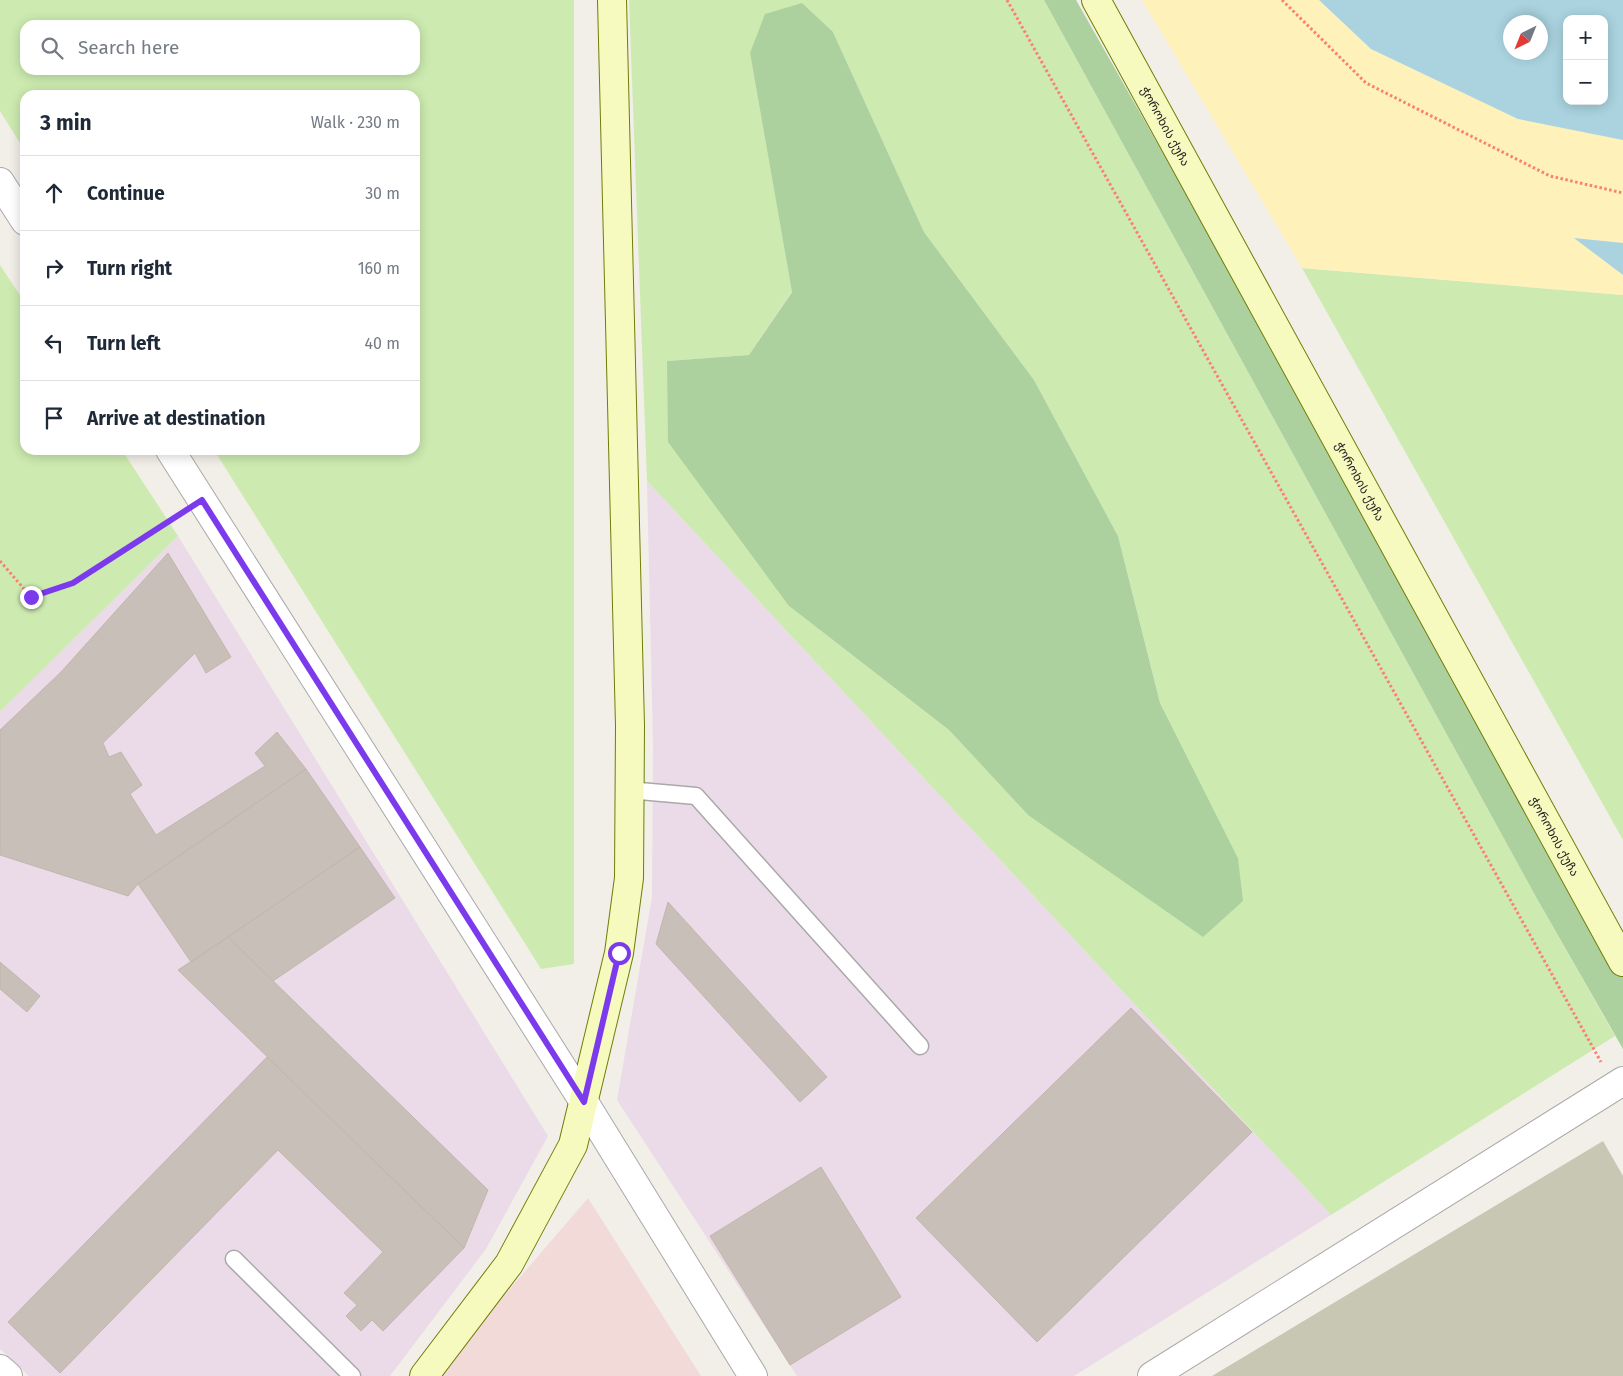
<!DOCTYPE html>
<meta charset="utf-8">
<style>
body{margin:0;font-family:"Fira Sans","Noto Sans Georgian",sans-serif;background:#f6f6f7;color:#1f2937}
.controls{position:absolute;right:15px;top:15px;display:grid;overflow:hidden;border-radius:10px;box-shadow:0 2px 12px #0003}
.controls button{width:45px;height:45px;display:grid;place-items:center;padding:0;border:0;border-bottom:1px solid #e0e1e3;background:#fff;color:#1f2937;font:25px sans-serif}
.compass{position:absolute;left:1503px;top:15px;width:45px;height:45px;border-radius:50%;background:#fff;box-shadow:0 2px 12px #0003;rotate:223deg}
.stop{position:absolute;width:15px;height:15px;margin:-11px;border:4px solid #7c3aed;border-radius:50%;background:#fff}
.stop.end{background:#7c3aed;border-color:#fff;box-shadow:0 1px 5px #0008}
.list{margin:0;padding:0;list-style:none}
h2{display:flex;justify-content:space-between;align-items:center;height:65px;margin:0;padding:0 20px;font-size:21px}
h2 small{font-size:16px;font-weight:400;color:#747a83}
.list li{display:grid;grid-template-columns:32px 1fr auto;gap:15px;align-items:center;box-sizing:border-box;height:75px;padding:0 20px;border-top:1px solid #e0e1e3}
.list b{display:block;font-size:19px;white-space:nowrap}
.list em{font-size:16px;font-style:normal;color:#747a83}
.icon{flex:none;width:28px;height:28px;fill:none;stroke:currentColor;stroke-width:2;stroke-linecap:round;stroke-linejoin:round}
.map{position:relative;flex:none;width:1623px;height:1376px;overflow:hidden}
.search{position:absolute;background:#fff;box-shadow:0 2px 12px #0003;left:20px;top:20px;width:400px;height:55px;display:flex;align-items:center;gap:12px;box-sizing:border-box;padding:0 18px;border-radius:15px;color:#747a83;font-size:19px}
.panel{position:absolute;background:#fff;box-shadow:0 2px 12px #0003;left:20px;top:90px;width:400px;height:365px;border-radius:15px}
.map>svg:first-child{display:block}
.commercial{fill:#f2dad9}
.industrial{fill:#ebdbe8}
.construction{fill:#c7c7b4}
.grass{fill:#cdebb0;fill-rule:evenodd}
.forest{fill:#add19e}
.sand{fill:#fff1ba}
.water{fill:#aad3df;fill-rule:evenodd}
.building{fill:#c7bfb8;stroke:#c4b6ab}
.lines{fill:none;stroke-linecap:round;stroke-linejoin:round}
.lane-casing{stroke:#a9a9a9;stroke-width:19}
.street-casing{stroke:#a9a9a9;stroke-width:30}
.secondary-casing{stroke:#707d05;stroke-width:30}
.path{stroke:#fa8072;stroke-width:3;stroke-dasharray:2.5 2.5;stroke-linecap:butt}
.lane{stroke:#fff;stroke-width:16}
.street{stroke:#fff;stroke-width:28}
.secondary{stroke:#f7fabf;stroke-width:28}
.route{stroke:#7c3aed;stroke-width:6}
.labels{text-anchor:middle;stroke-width:5;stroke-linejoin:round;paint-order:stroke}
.street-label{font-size:12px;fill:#222;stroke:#fff}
</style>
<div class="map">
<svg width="1623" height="1376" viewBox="0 0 1623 1376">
<rect width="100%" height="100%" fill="#f2efe9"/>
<!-- commercial -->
<path class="commercial" d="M 588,1198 L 701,1376 L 435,1376 Z"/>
<!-- industrial -->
<path class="industrial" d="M 647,481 L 1331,1215 L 1074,1376 L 797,1376 L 617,1100 L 652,897 L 653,744 Z
M 178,536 L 548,1136 L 486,1249 L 390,1376 L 29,1376 L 0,1349 L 0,712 Z"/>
<!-- construction -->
<path class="construction" d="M 1603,1141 L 1623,1176 L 1623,1376 L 1212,1376 Z"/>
<!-- grass -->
<path class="grass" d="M 0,0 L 574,0 L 574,964 L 541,969 L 214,450 L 415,450 L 415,95 L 25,95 L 25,151 L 0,111 ZM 25,25 L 415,25 L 415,70 L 25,70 Z
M 629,0 L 1044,0 L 1536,897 L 1615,1036 L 1331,1215 L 647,481 ZM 833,32 L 924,232 L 1034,380 L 1118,536 L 1160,703 L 1238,858 L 1028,815 L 949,730 L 789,606 L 667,361 L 749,355 L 792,291 L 750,53 Z
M 0,265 L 25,303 L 25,450 L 122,450 L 178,536 L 0,712 Z
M 1302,268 L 1623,295 L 1623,840 Z"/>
<!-- forest -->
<path class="forest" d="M 1044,0 L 1076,0 L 1623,964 L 1623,1049 L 1536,897 Z
M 802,3 L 833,32 L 924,232 L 1034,380 L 1118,536 L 1160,703 L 1238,858 L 1243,901 L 1203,937 L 1028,815 L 949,730 L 789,606 L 668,442 L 667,361 L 749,355 L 792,292 L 750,53 L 765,14 Z"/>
<!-- sand -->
<path class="sand" d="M 1142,0 L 1319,0 L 1371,49 L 1518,119 L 1623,140 L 1623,243 L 1575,238 L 1623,275 L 1623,295 L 1302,268 Z"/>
<!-- water -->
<path class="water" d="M 1319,0 L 1623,0 L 1623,140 L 1518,119 L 1371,49 ZM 1567,19 L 1604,19 L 1604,101 L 1567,101 ZM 1510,22 L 1540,22 L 1540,52 L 1510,52 Z
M 1574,238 L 1623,243 L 1623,275 Z"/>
<!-- building -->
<path class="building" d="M 168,553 L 231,657 L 206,673 L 195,653 L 103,743 L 109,757 L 121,752 L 142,785 L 130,794 L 156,835 L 265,766 L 255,753 L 277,732 L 306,769 L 138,884 L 128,896 L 0,855 L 0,730 L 61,672 Z
M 306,769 L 360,847 L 191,962 L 138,884 Z
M 360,847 L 395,898 L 273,981 L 228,937 Z
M 668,902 L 827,1077 L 800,1102 L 656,944 Z
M 228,937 L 488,1190 L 464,1248 L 178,970 Z
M 0,962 L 40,996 L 27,1012 L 0,989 Z
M 1131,1008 L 1252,1132 L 1037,1342 L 916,1218 Z
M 267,1057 L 464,1248 L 383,1331 L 372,1320 L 361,1331 L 346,1316 L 357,1305 L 344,1293 L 383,1252 L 278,1150 L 60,1373 L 8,1322 Z
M 821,1167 L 901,1297 L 790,1365 L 710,1236 Z"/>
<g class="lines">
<!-- lane casing -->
<g class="lane-casing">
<path id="lane" d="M 628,790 L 696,796 L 920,1046
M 234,1259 L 352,1376"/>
</g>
<!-- street casing -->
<g class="street-casing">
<path id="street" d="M 0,182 L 25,221
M 170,450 L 584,1102 L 753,1376
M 0,1369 L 8,1376
M 1152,1376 L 1623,1081"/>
</g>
<!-- secondary casing -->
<g class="secondary-casing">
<g id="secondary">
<path id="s1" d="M 1096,0 L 1623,962"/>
<path d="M 424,1376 L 509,1264 L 573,1145 L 619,953 L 629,878 L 630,726 L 612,0"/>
</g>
</g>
<!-- path -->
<path class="path" d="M 1007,0 L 1601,1062
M 1282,0 L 1366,83 L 1550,176 L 1623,193
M 0,561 L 31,597 L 73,583 L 178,515"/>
<!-- lane -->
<use href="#lane" class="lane"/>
<!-- street -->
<use href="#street" class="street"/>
<!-- secondary -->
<use href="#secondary" class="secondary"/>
</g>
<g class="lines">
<!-- route -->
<path class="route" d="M 31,597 L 73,583 L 202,500 L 584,1102 L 619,953"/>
</g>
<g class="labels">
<!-- street labels -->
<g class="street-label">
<text dy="4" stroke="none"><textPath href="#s1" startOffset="144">ჭოროხის ქუჩა</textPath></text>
<text dy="4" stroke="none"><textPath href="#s1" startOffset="549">ჭოროხის ქუჩა</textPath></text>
<text dy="4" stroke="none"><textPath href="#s1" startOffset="954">ჭოროხის ქუჩა</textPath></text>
</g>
</g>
</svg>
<div class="controls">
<button>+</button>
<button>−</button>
</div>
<svg class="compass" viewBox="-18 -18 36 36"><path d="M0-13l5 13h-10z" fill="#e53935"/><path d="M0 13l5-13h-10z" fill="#747a83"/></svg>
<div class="stop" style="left:619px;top:953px"></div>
<div class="stop end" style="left:31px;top:597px"></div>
<div class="search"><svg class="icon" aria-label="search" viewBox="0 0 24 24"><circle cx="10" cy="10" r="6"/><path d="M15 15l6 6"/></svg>Search here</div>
<section class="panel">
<h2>3 min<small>Walk · 230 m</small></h2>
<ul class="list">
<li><svg class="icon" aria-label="ahead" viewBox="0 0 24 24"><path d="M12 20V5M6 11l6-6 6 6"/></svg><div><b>Continue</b></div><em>30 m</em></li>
<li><svg class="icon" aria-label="right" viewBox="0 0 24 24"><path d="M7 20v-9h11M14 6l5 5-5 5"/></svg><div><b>Turn right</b></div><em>160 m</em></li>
<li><svg class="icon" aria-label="left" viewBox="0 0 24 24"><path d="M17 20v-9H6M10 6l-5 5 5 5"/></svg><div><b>Turn left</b></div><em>40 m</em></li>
<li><svg class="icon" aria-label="arrive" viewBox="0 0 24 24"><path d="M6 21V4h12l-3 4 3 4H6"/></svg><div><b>Arrive at destination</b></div></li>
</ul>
</section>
</div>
